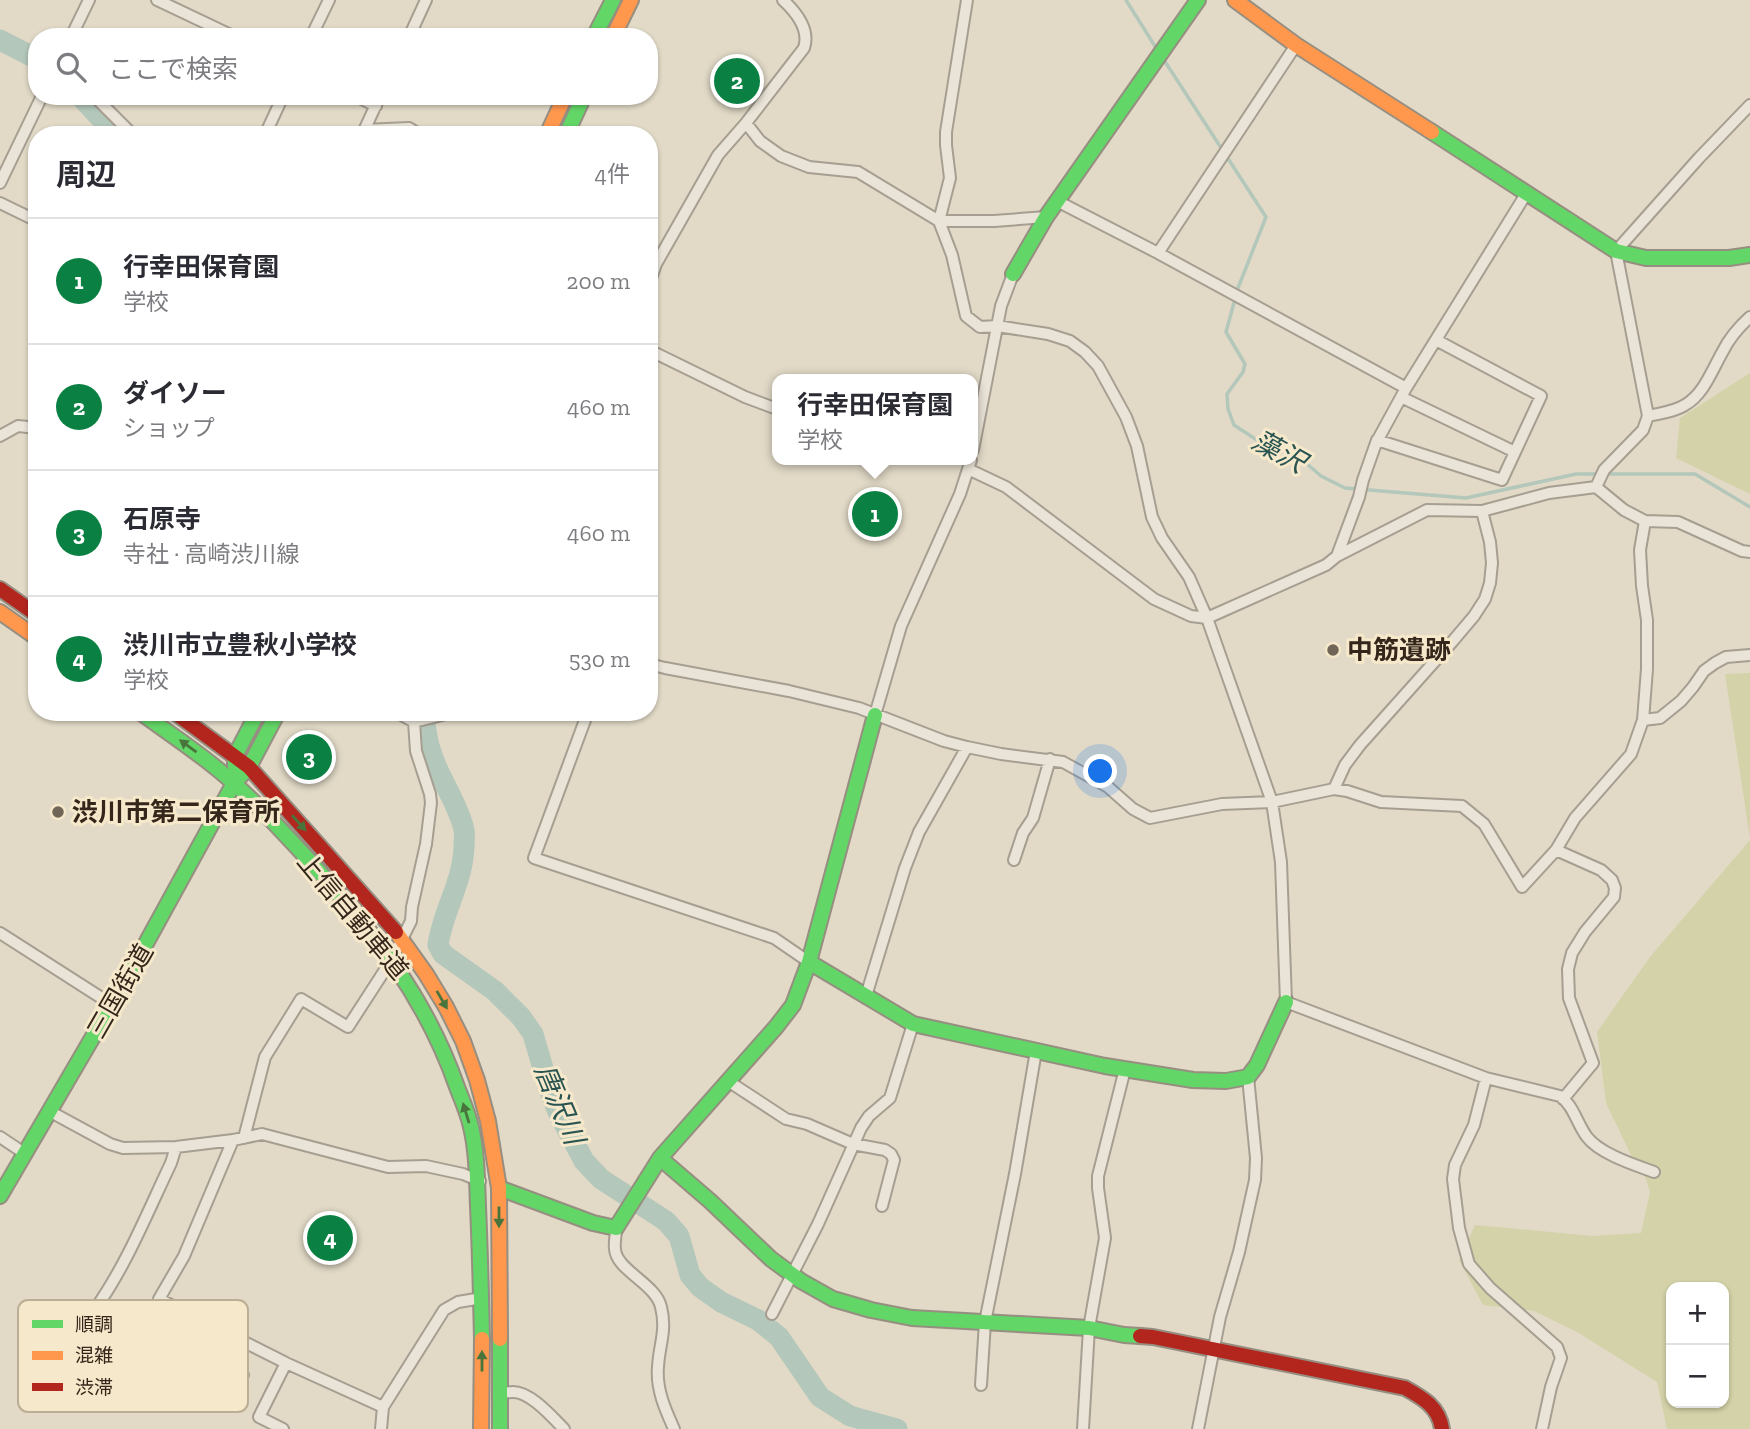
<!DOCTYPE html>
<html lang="ja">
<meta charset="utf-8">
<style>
body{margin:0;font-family:"Zilla Slab","Noto Sans JP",serif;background:#f2f2f3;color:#2b2b33}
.controls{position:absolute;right:21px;bottom:21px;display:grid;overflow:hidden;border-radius:14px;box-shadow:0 2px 5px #0004}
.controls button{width:63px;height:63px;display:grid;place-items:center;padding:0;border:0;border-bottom:2px solid #e1e1e2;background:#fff;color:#2b2b33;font:35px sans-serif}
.you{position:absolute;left:1101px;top:772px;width:24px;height:24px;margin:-18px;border:5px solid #fff;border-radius:50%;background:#1a73e8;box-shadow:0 0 0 10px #1a73e833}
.badge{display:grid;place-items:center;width:46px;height:46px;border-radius:50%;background:#0b8043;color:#fff;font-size:23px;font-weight:700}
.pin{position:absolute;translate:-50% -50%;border:4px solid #fff;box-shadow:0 2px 7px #0006}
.popup{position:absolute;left:772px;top:374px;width:206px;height:91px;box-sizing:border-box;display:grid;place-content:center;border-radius:14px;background:#fff;filter:drop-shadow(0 2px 5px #0005);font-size:23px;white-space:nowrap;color:#7c7c81}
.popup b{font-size:26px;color:#2b2b33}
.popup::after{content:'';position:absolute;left:50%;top:100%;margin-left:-14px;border:14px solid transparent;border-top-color:#fff}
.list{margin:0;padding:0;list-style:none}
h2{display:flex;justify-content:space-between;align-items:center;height:91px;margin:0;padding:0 28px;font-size:30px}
h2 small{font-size:23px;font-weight:400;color:#7c7c81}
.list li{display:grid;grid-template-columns:46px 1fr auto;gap:21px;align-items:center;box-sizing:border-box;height:126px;padding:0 28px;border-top:2px solid #e1e1e2}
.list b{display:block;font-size:26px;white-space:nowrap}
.list p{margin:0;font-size:23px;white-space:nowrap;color:#7c7c81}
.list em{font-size:23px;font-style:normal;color:#7c7c81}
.icon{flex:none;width:38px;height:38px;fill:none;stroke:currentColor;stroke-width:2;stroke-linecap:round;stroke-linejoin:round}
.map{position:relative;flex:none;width:1750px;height:1429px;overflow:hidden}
.search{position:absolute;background:#fff;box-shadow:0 2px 5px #0004;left:28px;top:28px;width:630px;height:77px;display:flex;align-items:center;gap:18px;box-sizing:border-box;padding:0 24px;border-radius:28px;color:#7c7c81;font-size:26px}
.panel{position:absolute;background:#fff;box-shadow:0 2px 5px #0004;left:28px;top:126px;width:630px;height:595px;border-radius:28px}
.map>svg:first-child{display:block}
.green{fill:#d3d2a8;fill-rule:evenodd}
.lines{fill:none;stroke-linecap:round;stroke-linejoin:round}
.stream{stroke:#b3c7ba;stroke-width:3.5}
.river{stroke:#b3c7ba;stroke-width:21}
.street-casing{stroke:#a69e91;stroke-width:14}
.fast-casing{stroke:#968e81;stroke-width:18}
.slow-casing{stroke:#968e81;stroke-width:18}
.jam-casing{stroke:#968e81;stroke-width:18}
.street{stroke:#eae4d8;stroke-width:10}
.fast{stroke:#63d668;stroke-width:14}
.slow{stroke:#ff974d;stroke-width:14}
.jam{stroke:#b3261e;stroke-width:14}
.oneway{fill:#49753d}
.poi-dot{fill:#716557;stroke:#f6e8ca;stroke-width:2.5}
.labels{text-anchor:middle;stroke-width:6;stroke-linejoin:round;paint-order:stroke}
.poi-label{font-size:26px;font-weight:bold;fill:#34261a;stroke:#f6e8ca;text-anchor:start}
.street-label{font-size:26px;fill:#34261a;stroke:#f6e8ca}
.water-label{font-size:28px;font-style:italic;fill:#295451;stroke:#f6e8ca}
.key{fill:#f6e8ca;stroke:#bcae95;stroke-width:2}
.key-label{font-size:19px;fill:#34261a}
</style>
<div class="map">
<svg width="1750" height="1429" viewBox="0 0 1750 1429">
<rect width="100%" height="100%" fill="#e2dac7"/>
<!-- green -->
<path class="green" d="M 1750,373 L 1750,494 L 1676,458 L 1680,418 Z
M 1750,673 L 1750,838 L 1725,674 Z
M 1750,840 L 1750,1429 L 1667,1429 L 1657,1382 L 1577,1332 L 1534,1311 L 1483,1305 L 1459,1260 L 1475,1225 L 1592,1236 L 1641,1233 L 1650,1192 L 1646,1179 L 1630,1153 L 1606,1103 L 1597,1032 L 1650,957 ZM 1671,1287 L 1724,1287 L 1724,1403 L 1671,1403 Z"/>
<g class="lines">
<!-- stream -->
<path class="stream" d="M 1126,0 L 1158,51
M 1162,57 L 1266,217 L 1238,288 L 1226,332 L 1245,364 L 1243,372 L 1227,394 L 1228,409 L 1234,425 L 1263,444 L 1292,451 L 1321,476 L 1345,488 L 1466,498 L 1576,474 L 1695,474 L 1750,507"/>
<!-- river -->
<path class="river" d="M 0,40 L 37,59
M 80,96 L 116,135
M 424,712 C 425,726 427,742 432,755 C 440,780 458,803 464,830 C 465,835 464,841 464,846 C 463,883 443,910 438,945 L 443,954 L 495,991 L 521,1017 L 533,1034 L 549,1089 L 558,1112 L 584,1161 L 601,1179 L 666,1221 L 679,1236 L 690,1275 L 700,1287 L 721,1302 L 758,1320 L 779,1337 L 820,1397 L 850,1416 L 897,1429"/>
<!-- street casing -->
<g class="street-casing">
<path id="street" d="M 157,0 L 235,37
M 967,0 L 946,132 L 946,145 L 950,178 L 939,221 L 994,221 L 1046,217
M 71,37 L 89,0
M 311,37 L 329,0
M 409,37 L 426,0
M 94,96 L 133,135
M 356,96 L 376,106
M 1750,105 L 1699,158 L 1616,251 L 1648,416 L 1643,430 L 1604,470 L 1596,487 L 1624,510 L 1645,521 L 1678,522 L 1742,551 L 1750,552
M 746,123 L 760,141 L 781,156 L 809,167 L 858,172 L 939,221 L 952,255 L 966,316 L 980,327 L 997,326 L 1048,334 L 1070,341 L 1085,352 L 1098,366 L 1126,417 L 1137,446 L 1152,517 L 1162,538 L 1189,577 L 1207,618 L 1272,802 L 1281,862 L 1286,1002 L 1486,1078 L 1560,1096 C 1574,1106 1577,1124 1587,1137 C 1600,1154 1635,1165 1654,1172
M 364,130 L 409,128 L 420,135
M 265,135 L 283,96
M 362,135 L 380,96
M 0,183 L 42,96
M 1057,201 L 1158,253 L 1406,388
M 0,203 L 37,221
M 1158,253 L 1296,45
M 649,284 L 656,264 L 718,155 L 746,123 L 804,48 C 810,30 796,12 783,0
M 649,350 L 745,397 L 777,409
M 1401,397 L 1515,452
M 1648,416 C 1661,413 1674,412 1685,405 C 1704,394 1712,370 1723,351 C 1729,339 1740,326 1750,317
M 0,436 L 18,426 L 37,428
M 1377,440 L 1502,480 L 1541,396 L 1436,340
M 973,450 L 1001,306 L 1013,274
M 968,469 L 1006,487 L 1154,599 L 1191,616 L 1207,618 L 1326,565 L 1337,556 L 1359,497 L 1363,480 L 1376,443 L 1406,388 L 1526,194
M 1337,556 L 1427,510 L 1482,511 L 1549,493 L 1596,487
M 649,664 L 665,668 L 789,691 L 859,708 L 944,741 L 967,747 L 1001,754 L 1063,762 L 1108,787 L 1133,809 L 1150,818 L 1222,804 L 1272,802 L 1334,789 L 1347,791 L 1381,802 L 1462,806 L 1484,824 L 1522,887 L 1556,850 L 1601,870 L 1612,880 L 1615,888 L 1614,897 L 1585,932 L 1572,953 L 1568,969 L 1569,998 L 1593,1063 L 1563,1099
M 396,712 L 414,722 L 454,712
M 588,712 L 534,858 L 774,938 L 809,962
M 875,715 L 901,626 L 960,494 L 971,460
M 1643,720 L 1660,718 L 1681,701 L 1693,687 L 1704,671 L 1715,663 L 1726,657 L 1750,655
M 1334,789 L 1345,765 L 1360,745 L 1452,642 L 1474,616 L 1485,599 L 1490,583 L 1492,563 L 1490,542 L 1482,511
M 1556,850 L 1575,818 L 1631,754 L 1643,720 L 1647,669 L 1647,620 L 1642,586 L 1640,550 L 1645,521
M 1014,860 L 1023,833 L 1033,818 L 1050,759
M 0,933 L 111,1004
M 866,996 L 905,868 L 919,832 L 967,747
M 1486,1078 L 1474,1125 L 1455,1165 L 1453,1179 L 1459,1228 L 1469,1264 L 1490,1288 L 1557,1347 L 1561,1358 L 1551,1387 L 1542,1429
M 728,1081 L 786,1119 L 807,1124 L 853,1144 L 885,1150 L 891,1154 L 894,1160 L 882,1206
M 51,1112 L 110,1144 L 123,1148 L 176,1147 L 233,1140 L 262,1134 L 388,1167 L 426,1166 L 463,1174 L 480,1181
M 0,1137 L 24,1153
M 244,1138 L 265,1057 L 301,999 L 348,1027 L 392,959 L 411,921 L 412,907 L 426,844 L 431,803 L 430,794 L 416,751 L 414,722
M 233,1140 L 184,1256 L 159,1299 L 286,1363 L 259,1417 L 283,1429
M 616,1228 C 616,1235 614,1243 615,1249 C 616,1270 656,1284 661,1307 C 667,1331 659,1345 658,1367 C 656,1389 665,1409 674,1429
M 772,1314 L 818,1224 L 861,1128 L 869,1116 L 890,1098 L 913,1024
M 139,1337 L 192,1359 L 243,1375
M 58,1358 C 70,1338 86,1321 100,1302 C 129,1259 149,1209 171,1163 L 176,1147
M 286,1363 L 383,1407
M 981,1385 L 985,1322 L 1015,1174 L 1036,1051
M 500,1394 C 504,1393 508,1392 512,1392 C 530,1391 552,1417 564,1429
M 381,1429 L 383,1407 L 444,1310 L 458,1302 L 482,1298
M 1083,1429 L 1089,1328 L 1105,1238 L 1098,1188 L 1098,1176 L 1125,1069
M 1198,1429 L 1220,1317 L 1239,1252 L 1255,1180 L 1256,1158 L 1248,1077"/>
</g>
<!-- fast casing -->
<g class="fast-casing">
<path id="fast" d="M 594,37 L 613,0
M 1432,132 L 1616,251 L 1646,258 L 1729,258 L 1750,255
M 566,135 L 584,96
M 1013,274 L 1046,217 L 1198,0
M 140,712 C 167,732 195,750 221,772 C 252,798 280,829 307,858 C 371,929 425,995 457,1087 C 462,1100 468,1113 471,1127 C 477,1152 477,1180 478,1206 C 480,1250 481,1294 482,1339
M 235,766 L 235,756 L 258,712
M 809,962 L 913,1024 L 1105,1066 L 1193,1080 L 1226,1081 L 1248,1077 L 1257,1065 L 1286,1002
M 660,1158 L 710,1201 L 771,1259 L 801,1281 L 833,1299 L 871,1310 L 912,1318 L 1089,1328 L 1124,1335 L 1140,1336
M 499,1188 L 593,1223 L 616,1228 L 660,1158 L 776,1027 L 793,1005 L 809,962 L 875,715
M 0,1196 L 122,987 L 234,783 L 249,767 L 278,712
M 500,1339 L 500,1429"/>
</g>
<!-- slow casing -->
<g class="slow-casing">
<path id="slow" d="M 1235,0 L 1296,45 L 1432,132
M 613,37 L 631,0
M 547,135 L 565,96
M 0,612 L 37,638
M 396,932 L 426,974 L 446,1007 L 463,1041 L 477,1080 L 488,1121 L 499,1188 L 500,1339
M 481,1429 L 482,1339"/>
</g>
<!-- jam casing -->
<g class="jam-casing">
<path id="jam" d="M 0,589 L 37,615
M 174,712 L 249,767 L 396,932
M 1140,1336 L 1153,1337 L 1405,1388 C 1423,1398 1439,1407 1442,1429"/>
</g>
<!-- street -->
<use href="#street" class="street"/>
<!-- fast -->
<use href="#fast" class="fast"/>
<!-- slow -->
<use href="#slow" class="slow"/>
<!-- jam -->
<use href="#jam" class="jam"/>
</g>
<!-- one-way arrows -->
<defs><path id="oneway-solid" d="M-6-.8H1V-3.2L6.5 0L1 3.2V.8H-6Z" transform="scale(1.75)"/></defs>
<g class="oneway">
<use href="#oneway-solid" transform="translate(188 746) rotate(-144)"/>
<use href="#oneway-solid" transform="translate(299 823) rotate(48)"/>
<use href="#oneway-solid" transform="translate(442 1000) rotate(60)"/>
<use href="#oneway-solid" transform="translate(466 1113) rotate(-107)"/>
<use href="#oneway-solid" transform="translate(499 1217) rotate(90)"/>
<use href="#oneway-solid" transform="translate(482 1361) rotate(-90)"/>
</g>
<!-- markers -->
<g class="poi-dot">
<circle cx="1333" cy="650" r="7"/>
<circle cx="58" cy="812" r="7"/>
</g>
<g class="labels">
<!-- poi labels -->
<g class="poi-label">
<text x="1347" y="659">中筋遺跡</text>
<text x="72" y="821">渋川市第二保育所</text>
</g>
<!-- street labels -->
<g class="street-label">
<text transform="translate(353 916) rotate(50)" y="9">上信自動車道</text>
<text transform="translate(120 991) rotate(-60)" y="9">三国街道</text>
</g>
<!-- water labels -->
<g class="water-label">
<text transform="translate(1279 451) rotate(29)" y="10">藻沢</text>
<text transform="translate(560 1104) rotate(67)" y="10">唐沢川</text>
</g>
</g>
<!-- legend -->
<rect x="18" y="1300" width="230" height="112" rx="10" class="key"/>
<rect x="32" y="1320" width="31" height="8" fill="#63d668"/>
<rect x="32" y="1351" width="31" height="9" fill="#ff974d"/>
<rect x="32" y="1383" width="31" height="8" fill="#b3261e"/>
<g class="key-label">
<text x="75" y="1331">順調</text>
<text x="75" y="1362">混雑</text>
<text x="75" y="1394">渋滞</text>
</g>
</svg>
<div class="controls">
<button>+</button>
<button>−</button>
</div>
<div class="you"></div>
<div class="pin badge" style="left:875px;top:514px">1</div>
<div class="popup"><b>行幸田保育園</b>学校</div>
<div class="pin badge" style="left:737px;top:81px">2</div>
<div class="pin badge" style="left:309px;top:757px">3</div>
<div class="pin badge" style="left:330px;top:1238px">4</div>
<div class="search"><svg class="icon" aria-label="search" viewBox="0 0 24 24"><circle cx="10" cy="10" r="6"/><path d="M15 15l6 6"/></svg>ここで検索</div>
<section class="panel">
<h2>周辺<small>4件</small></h2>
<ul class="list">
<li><span class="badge">1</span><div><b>行幸田保育園</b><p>学校</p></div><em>200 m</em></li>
<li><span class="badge">2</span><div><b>ダイソー</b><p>ショップ</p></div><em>460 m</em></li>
<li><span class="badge">3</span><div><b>石原寺</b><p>寺社 · 高崎渋川線</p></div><em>460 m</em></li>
<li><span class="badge">4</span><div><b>渋川市立豊秋小学校</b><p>学校</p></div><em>530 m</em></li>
</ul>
</section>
</div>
